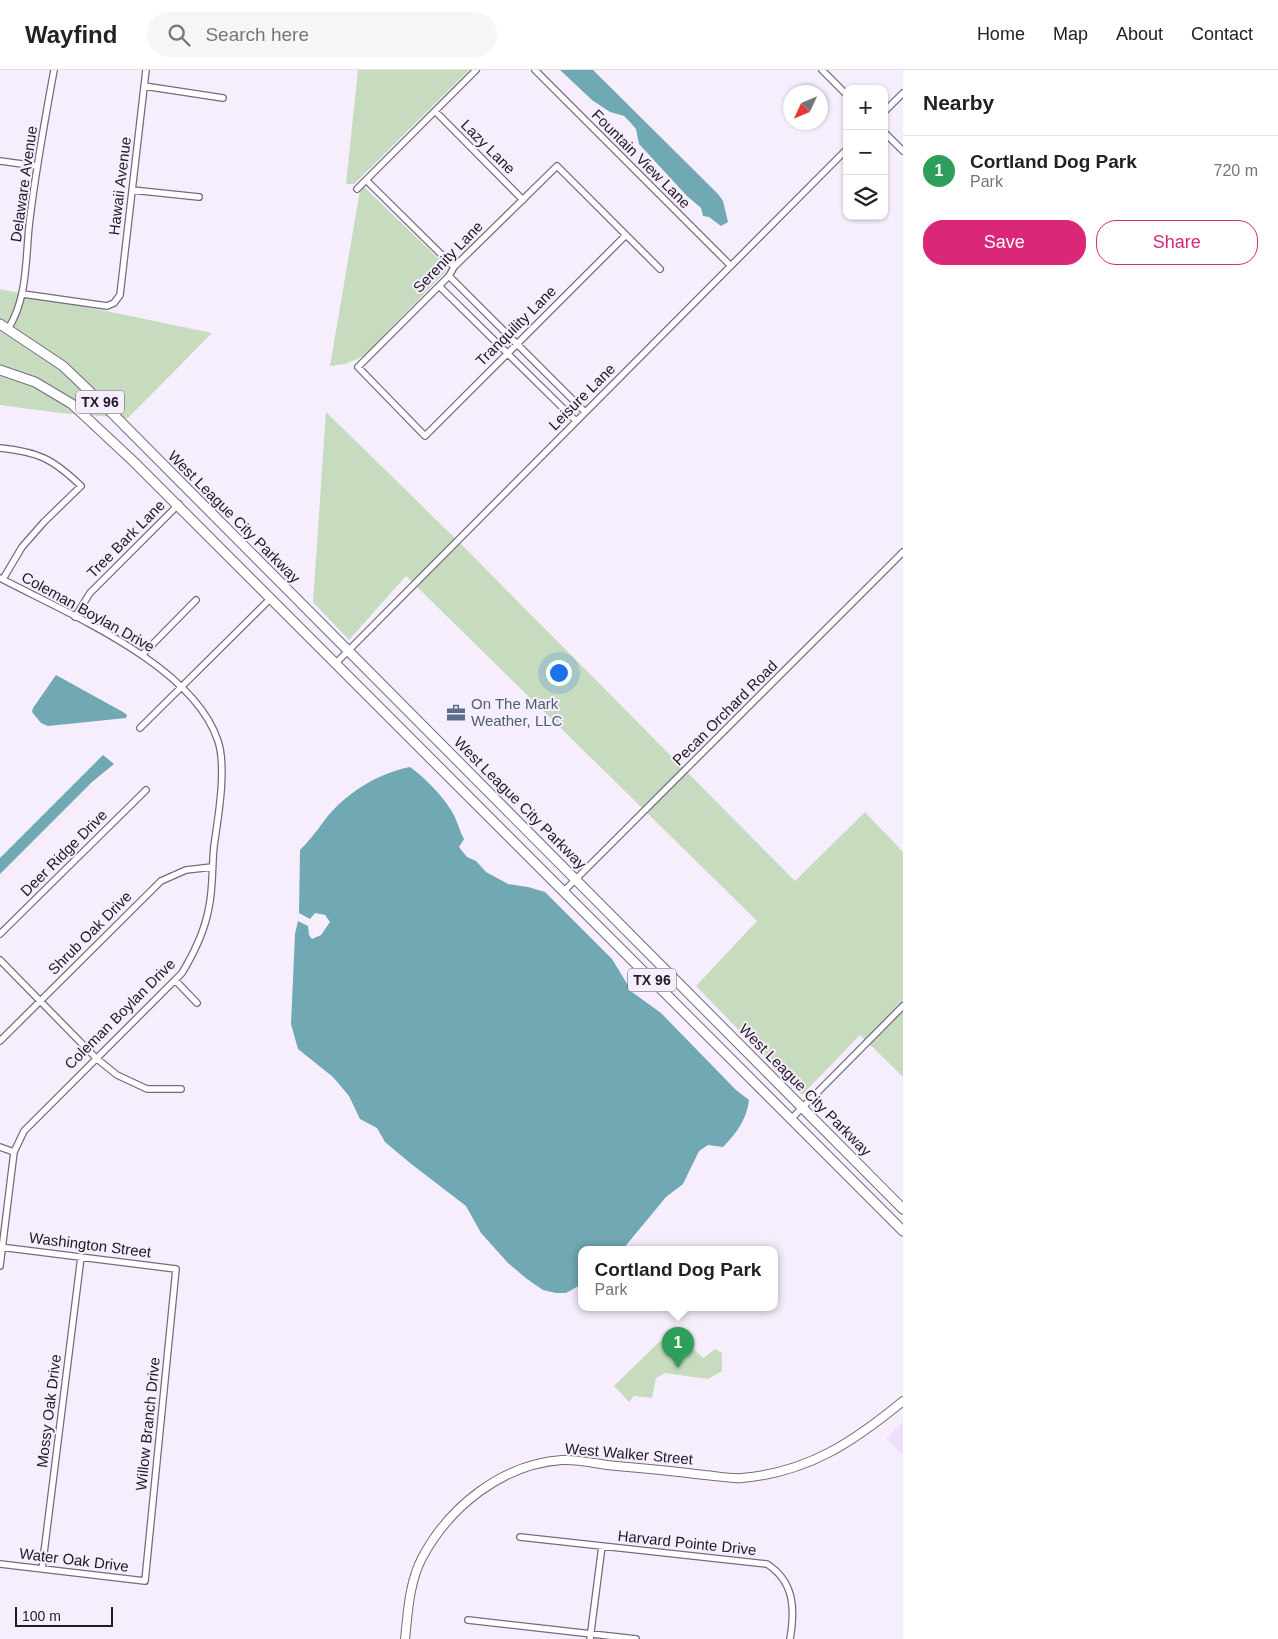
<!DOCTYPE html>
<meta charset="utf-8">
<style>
body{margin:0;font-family:Helvetica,sans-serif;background:#f6f6f6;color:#222}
.controls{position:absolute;right:15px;top:15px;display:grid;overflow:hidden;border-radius:10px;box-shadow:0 1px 4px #0004}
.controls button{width:45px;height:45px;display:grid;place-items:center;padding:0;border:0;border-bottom:1px solid #e0e0e0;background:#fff;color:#222;font:25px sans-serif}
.compass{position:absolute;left:783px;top:15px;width:45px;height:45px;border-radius:50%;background:#fff;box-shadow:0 1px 4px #0004;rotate:226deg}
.scale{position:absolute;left:15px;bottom:12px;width:98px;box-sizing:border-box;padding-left:5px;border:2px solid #1e1922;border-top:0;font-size:14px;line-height:18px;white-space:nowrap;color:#1e1922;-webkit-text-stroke:4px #f6eefc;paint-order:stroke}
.you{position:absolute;left:558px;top:602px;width:18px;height:18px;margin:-12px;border:4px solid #fff;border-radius:50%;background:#1a73e8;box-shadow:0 0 0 8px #1a73e833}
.badge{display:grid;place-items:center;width:32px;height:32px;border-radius:50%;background:#db2777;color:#fff;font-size:16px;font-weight:700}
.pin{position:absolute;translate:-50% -41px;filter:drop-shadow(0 1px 2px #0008)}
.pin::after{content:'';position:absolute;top:26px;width:18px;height:15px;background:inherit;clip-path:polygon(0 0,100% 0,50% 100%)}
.popup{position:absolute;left:578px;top:1176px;width:200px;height:65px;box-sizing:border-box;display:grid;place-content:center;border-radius:10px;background:#fff;filter:drop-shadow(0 1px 4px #0005);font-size:16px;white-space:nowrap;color:#767676}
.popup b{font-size:19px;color:#222}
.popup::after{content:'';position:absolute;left:50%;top:100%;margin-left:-10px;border:10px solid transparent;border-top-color:#fff}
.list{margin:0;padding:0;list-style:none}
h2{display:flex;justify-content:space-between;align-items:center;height:65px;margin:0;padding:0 20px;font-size:21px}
h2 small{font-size:16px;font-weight:400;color:#767676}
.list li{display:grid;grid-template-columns:32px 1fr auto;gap:15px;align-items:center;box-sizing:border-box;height:70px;padding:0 20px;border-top:1px solid #e0e0e0}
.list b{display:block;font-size:19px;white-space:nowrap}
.list p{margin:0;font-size:16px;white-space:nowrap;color:#767676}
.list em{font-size:16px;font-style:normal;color:#767676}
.actions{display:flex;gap:10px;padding:15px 20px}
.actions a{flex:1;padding:11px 0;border:1px solid #db2777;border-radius:20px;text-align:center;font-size:18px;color:#db2777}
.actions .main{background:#db2777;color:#fff}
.icon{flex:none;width:28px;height:28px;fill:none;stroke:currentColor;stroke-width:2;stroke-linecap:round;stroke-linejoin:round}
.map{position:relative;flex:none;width:903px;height:1569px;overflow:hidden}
header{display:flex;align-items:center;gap:30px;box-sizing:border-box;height:70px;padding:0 25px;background:#fff;border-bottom:1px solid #e0e0e0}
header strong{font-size:24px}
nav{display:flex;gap:28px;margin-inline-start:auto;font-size:18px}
.search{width:350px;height:45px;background:#f6f6f6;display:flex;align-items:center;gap:12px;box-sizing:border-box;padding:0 18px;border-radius:28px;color:#767676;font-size:19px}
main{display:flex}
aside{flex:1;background:#fff}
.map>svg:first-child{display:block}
.built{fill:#eeddfc}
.green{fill:#c7dcbe}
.water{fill:#70a8b3}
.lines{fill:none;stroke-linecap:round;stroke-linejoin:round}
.street-casing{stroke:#756a7f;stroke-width:8}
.secondary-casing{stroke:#756a7f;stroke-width:10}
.primary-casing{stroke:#756a7f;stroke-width:11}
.street{stroke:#fff;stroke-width:5.5}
.secondary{stroke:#fff;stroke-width:8}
.primary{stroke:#fff;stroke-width:9}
.labels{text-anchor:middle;stroke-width:4;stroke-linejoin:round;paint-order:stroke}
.shield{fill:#f6eefc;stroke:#5f5963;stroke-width:1}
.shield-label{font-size:14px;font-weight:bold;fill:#1e1922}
.street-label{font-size:15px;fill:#1e1922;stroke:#f6eefc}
.service-label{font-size:15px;fill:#4e5e75;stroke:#f6eefc;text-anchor:start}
</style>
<header>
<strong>Wayfind</strong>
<div class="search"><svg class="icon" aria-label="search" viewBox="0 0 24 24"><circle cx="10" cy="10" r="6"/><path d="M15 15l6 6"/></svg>Search here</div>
<nav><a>Home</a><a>Map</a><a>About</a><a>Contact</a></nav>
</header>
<main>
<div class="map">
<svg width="903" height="1569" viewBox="0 0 903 1569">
<rect width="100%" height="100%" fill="#f6eefc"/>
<!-- built -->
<path class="built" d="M 903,1352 L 903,1385 L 886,1369 Z"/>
<!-- green -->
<path class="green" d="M 358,0 L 469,0 L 354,114 L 346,114 Z
M 364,117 L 445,195 L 446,201 L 364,286 L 345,294 L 330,296 L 360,120 Z
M 0,219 L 212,263 L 128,348 L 60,343 L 0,335 Z
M 326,342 L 461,474 L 795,811 L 865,742 L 903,782 L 903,1007 L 860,965 L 802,1025 L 696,916 L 757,851 L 406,506 L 349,570 L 313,532 Z
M 671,1265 L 686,1272 L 703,1288 L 715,1279 L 722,1283 L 722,1301 L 708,1309 L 665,1303 L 656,1308 L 652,1328 L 634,1326 L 629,1332 L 614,1316 L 658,1273 Z"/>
<!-- water -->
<path class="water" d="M 560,0 L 593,0 L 718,124 L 723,131 L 728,152 L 721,156 L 709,147 L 703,146 L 701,138 L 687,126 L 639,74 L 636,59 L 630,52 L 624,46 L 610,42 L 592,30 Z
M 56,605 L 123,642 L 127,645 L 126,648 L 48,656 L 41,653 L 32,642 L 33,638 Z
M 103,685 L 114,694 L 92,712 L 0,804 L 0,788 Z
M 410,697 C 425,708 441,724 451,740 C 457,749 459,760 464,769 L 459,777 L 467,787 L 476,791 L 486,802 L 508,814 L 528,817 L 545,822 L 612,889 L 632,922 L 661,943 L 736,1020 L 749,1030 C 747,1049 736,1064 723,1077 L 708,1075 L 699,1081 L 683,1114 L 666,1127 L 623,1179 L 582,1179 L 582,1214 L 566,1223 L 556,1223 L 543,1220 L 527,1209 L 508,1193 L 481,1163 L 466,1136 L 410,1093 L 385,1072 L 377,1058 L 360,1049 L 349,1026 L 333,1007 L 298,979 L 291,954 L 295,864 L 298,851 L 308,856 L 309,865 L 312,869 L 321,865 L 330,852 L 325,845 L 315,843 L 310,849 L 299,843 L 300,780 C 309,771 316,762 324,751 C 344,724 378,703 410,697 Z"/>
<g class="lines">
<!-- street casing -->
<g class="street-casing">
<path id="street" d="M 535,0 L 731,196
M 822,0 L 847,25
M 144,16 L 223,28
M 435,41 L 523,130
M 884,42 L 903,23
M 884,62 L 903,81
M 0,91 L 37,96
M 366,110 L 454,197
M 357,119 L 476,0
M 132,120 L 199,127
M 626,165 L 425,366 L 358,297 L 449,206 L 454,197 L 557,96 L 660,199
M 449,206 L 585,342
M 439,216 L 576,351
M 23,224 L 107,236 L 114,233 L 120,225 L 146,0
M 8,259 C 29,226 25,185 30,148 C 36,98 45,49 54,0
M 0,378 C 39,382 53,389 81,416 L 44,452 L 22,477 L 3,509
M 0,508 C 66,543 193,594 218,671 C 227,698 218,748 214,776 C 212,796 213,818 209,837 C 205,861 194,883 182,903 L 24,1061 L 14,1082 L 0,1196
M 75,547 L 90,523 L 179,434
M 142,585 L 196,530
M 336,593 L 847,79
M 140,658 L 271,528
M 564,821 L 903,482
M 0,864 L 146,720
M 0,890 L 96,988 L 117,1005 L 147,1019 L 181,1019
M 175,910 L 197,933
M 0,971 L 161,811 L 186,800 L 212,797
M 791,1049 L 903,936
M 0,1077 L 14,1082
M 0,1177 L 176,1199 L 145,1511 L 0,1494
M 520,1467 L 767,1494 C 795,1512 795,1540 790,1569
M 42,1499 L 81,1187
M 468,1550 L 636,1569
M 590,1569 L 602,1476"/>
</g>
<!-- secondary casing -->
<g class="secondary-casing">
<path id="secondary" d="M 405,1569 C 408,1542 409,1513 422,1488 C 449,1437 502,1394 562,1390 C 576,1389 593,1393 607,1395 C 640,1398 672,1401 705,1405 C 717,1406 731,1409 742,1408 C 809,1402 853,1372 903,1331"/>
</g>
<!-- primary casing -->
<g class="primary-casing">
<path id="primary" d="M 0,254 L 63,296 L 108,339 L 903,1139
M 0,300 L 35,312 L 72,334 L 134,392 L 903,1161"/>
</g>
<!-- street -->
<use href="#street" class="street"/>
<!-- secondary -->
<use href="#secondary" class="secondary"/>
<!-- primary -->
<use href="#primary" class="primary"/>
</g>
<!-- icons -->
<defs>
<g id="office-bare" transform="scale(1.5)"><path d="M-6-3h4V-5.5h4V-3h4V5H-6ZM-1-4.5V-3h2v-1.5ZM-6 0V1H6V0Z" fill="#5c6f8a" stroke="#f6eefc" stroke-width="2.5" paint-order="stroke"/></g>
</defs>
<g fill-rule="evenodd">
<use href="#office-bare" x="456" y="643"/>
</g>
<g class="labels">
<!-- shield labels -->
<g class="shield">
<rect x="76" y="320.5" width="48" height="23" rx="4"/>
<rect x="628" y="898.5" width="48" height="23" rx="4"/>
</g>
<g class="shield-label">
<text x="100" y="337">TX 96</text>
<text x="652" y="915">TX 96</text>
</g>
<!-- street labels -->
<g class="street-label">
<text transform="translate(488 77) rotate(45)" y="5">Lazy Lane</text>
<text transform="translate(641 89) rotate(45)" y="5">Fountain View Lane</text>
<text transform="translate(24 114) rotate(-82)" y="5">Delaware Avenue</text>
<text transform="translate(120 116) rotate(-83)" y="5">Hawaii Avenue</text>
<text transform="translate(448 187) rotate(-46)" y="5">Serenity Lane</text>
<text transform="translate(516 256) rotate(-45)" y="5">Tranquility Lane</text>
<text transform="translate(582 327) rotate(-45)" y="5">Leisure Lane</text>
<text transform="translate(234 447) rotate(45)" y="5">West League City Parkway</text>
<text transform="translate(126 469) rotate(-45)" y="5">Tree Bark Lane</text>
<text transform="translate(88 542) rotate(29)" y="5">Coleman Boylan Drive</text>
<text transform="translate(725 643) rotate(-45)" y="5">Pecan Orchard Road</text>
<text transform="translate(520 733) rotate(45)" y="5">West League City Parkway</text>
<text transform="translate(64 783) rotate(-45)" y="5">Deer Ridge Drive</text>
<text transform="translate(90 863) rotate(-45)" y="5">Shrub Oak Drive</text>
<text transform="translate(120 944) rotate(-45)" y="5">Coleman Boylan Drive</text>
<text transform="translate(805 1020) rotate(45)" y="5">West League City Parkway</text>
<text transform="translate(90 1175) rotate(7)" y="5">Washington Street</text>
<text transform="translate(49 1341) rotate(-83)" y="5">Mossy Oak Drive</text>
<text transform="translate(148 1354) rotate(-84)" y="5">Willow Branch Drive</text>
<text transform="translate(629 1384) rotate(5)" y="5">West Walker Street</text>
<text transform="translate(687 1473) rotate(6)" y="5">Harvard Pointe Drive</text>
<text transform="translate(74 1490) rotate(7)" y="5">Water Oak Drive</text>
</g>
<!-- service labels -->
<g class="service-label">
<text x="471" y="639">On The Mark<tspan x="471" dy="17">Weather, LLC</tspan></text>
</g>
</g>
</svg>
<div class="controls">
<button>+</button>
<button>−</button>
<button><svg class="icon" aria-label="layers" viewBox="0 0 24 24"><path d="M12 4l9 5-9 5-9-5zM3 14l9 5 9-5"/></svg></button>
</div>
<svg class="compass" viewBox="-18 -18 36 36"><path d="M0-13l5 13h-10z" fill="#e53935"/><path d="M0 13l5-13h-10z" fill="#767676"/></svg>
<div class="scale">100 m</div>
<div class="you"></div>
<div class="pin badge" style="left:678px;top:1298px;background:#2e9e5b">1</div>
<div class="popup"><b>Cortland Dog Park</b>Park</div>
</div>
<aside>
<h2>Nearby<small></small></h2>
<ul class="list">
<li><span class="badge" style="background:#2e9e5b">1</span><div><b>Cortland Dog Park</b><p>Park</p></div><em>720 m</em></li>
</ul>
<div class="actions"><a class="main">Save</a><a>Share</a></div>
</aside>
</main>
